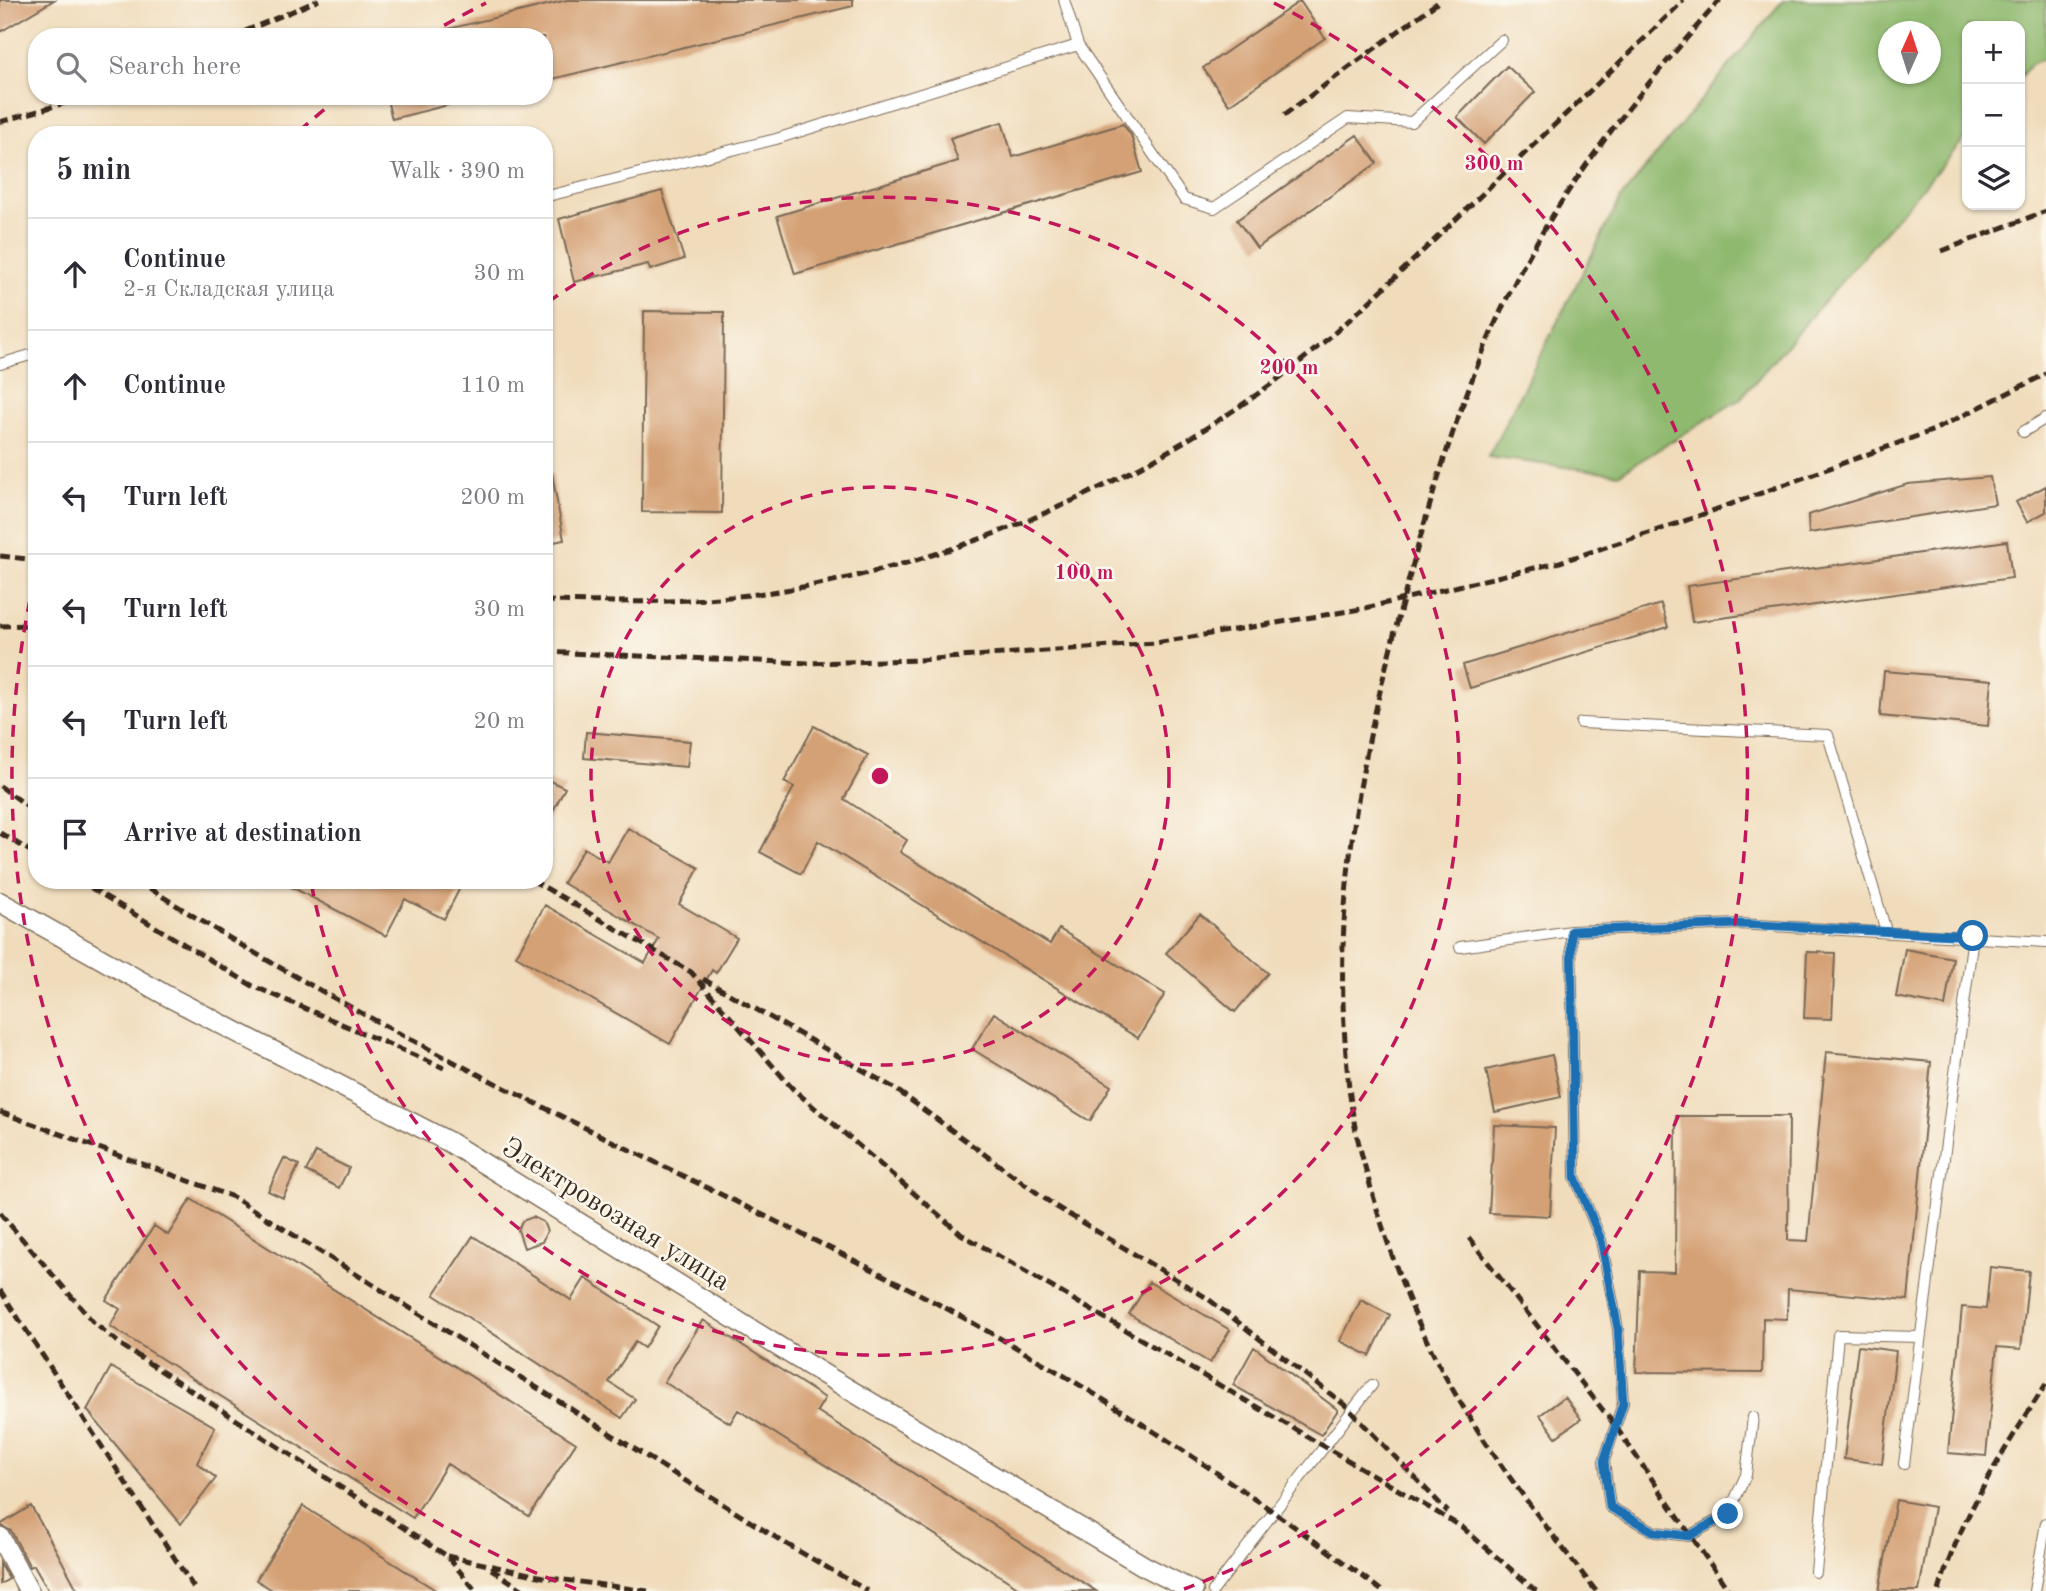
<!DOCTYPE html>
<meta charset="utf-8">
<style>
body{margin:0;font-family:"Old Standard TT",serif;background:#f2f2f3;color:#2b2b33}
.controls{position:absolute;right:21px;top:21px;display:grid;overflow:hidden;border-radius:14px;box-shadow:0 2px 5px #0004}
.controls button{width:63px;height:63px;display:grid;place-items:center;padding:0;border:0;border-bottom:2px solid #e1e1e2;background:#fff;color:#2b2b33;font:35px sans-serif}
.compass{position:absolute;left:1878px;top:21px;width:63px;height:63px;border-radius:50%;background:#fff;box-shadow:0 2px 5px #0004;rotate:3deg}
.stop{position:absolute;width:21px;height:21px;margin:-16px;border:5px solid #1f6fb2;border-radius:50%;background:#fff}
.stop.end{background:#1f6fb2;border-color:#fff;box-shadow:0 2px 7px #0008}
.list{margin:0;padding:0;list-style:none}
h2{display:flex;justify-content:space-between;align-items:center;height:91px;margin:0;padding:0 28px;font-size:30px}
h2 small{font-size:23px;font-weight:400;color:#7c7c81}
.list li{display:grid;grid-template-columns:46px 1fr auto;gap:21px;align-items:center;box-sizing:border-box;height:112px;padding:0 28px;border-top:2px solid #e1e1e2}
.list b{display:block;font-size:26px;white-space:nowrap}
.list p{margin:0;font-size:23px;white-space:nowrap;color:#7c7c81}
.list em{font-size:23px;font-style:normal;color:#7c7c81}
.icon{flex:none;width:38px;height:38px;fill:none;stroke:currentColor;stroke-width:2;stroke-linecap:round;stroke-linejoin:round}
.map{position:relative;flex:none;width:2046px;height:1591px;overflow:hidden}
.search{position:absolute;background:#fff;box-shadow:0 2px 5px #0004;left:28px;top:28px;width:525px;height:77px;display:flex;align-items:center;gap:18px;box-sizing:border-box;padding:0 24px;border-radius:28px;color:#7c7c81;font-size:26px}
.panel{position:absolute;background:#fff;box-shadow:0 2px 5px #0004;left:28px;top:126px;width:525px;height:763px;border-radius:28px}
.map>svg:first-child{display:block}
.forest{fill:#90b96f;stroke:#667246;stroke-width:2;fill-rule:evenodd}
.building{fill:#d4a075}
.lines{fill:none;stroke-linecap:round;stroke-linejoin:round}
.service-casing{stroke:#7a6855;stroke-width:12}
.minor-casing{stroke:#7a6855;stroke-width:22}
.service{stroke:#fff;stroke-width:10}
.minor{stroke:#fff;stroke-width:19}
.rail{stroke:#3b2a1e;stroke-width:5;stroke-dasharray:10 5;stroke-linecap:butt}
.route{stroke:#1f6fb2;stroke-width:9}
.ring{fill:none;stroke:#c2185b;stroke-width:3.5;stroke-dasharray:12 9}
.labels{text-anchor:middle;stroke-width:5;stroke-linejoin:round;paint-order:stroke}
.street-label{font-size:28px;fill:#3b2a1e;stroke:#fbf7ec}
.centre{fill:#c2185b;stroke:#fbf7ec;stroke-width:3.5}
.ring-label{font-size:21px;text-anchor:middle;font-weight:bold;fill:#c2185b;stroke:#fbf7ec;stroke-width:5;stroke-linejoin:round;paint-order:stroke}
</style>
<div class="map">
<svg width="2046" height="1591" viewBox="0 0 2046 1591">
<rect width="100%" height="100%" fill="#fbf7ec"/>
<filter id="ink" filterUnits="userSpaceOnUse"><feTurbulence type="fractalNoise" baseFrequency=".0143" numOctaves="2"/><feDisplacementMap in="SourceGraphic" scale="14" xChannelSelector="R" yChannelSelector="G"/><feConvolveMatrix kernelMatrix="1 2 1 2 8 2 1 2 1" color-interpolation-filters="sRGB"/></filter>
<filter id="wash" filterUnits="userSpaceOnUse"><feTurbulence type="fractalNoise" baseFrequency=".00686" numOctaves="4" result="noise"/><feDisplacementMap in="SourceGraphic" scale="28" xChannelSelector="R" yChannelSelector="G"/><feGaussianBlur stdDeviation="1.57" result="paint"/><feColorMatrix in="noise" values="0 0 0 0 0 0 0 0 0 0 0 0 0 0 0 0 0 1.4 0 .05"/><feComposite in="paint" operator="in"/></filter>
<g filter="url(#wash)">
<rect width="100%" height="100%" fill="#f0dcbb"/>
<!-- forest -->
<path class="forest" d="M 1783,0 L 2046,0 L 2046,58 L 2031,64 L 2020,77 L 2020,26 L 1967,26 L 1967,136 L 1740,399 L 1619,474 L 1488,457 L 1621,198 ZM 1888,32 L 1930,32 L 1930,74 L 1888,74 Z"/>
<g id="blocks">
<!-- building -->
<path class="building" d="M 0,0 L 54,0 L 0,32 Z
M 567,0 L 853,0 L 853,6 L 544,81 L 544,37 L 441,37 L 440,31 Z
M 1300,1 L 1325,38 L 1229,105 L 1203,68 Z
M 1507,66 L 1535,92 L 1484,144 L 1457,117 Z
M 386,96 L 459,96 L 460,102 L 392,119 Z
M 1002,122 L 1013,157 L 1123,124 L 1131,135 L 1142,172 L 795,274 L 777,216 L 958,161 L 950,138 Z
M 1357,135 L 1377,163 L 1257,248 L 1237,220 Z
M 662,191 L 684,259 L 650,270 L 648,264 L 574,282 L 559,219 Z
M 644,311 L 724,312 L 722,513 L 642,512 Z
M 544,474 L 552,474 L 564,540 L 544,544 Z
M 1990,477 L 1995,504 L 1809,533 L 1808,515 L 1908,484 Z
M 2046,486 L 2046,512 L 2027,522 L 2016,502 Z
M 2007,541 L 2012,578 L 1692,622 L 1687,586 Z
M 1661,604 L 1668,627 L 1470,688 L 1463,665 Z
M 1884,671 L 1992,680 L 1988,726 L 1880,716 Z
M 814,726 L 868,755 L 844,799 L 907,840 L 900,852 L 1050,944 L 1059,929 L 1165,994 L 1138,1038 L 818,841 L 801,874 L 760,852 L 794,787 L 784,782 Z
M 586,732 L 690,741 L 687,767 L 584,758 Z
M 544,778 L 565,788 L 544,828 Z
M 628,828 L 699,868 L 679,904 L 737,938 L 716,973 L 712,970 L 670,1044 L 516,956 L 545,905 L 645,963 L 659,939 L 563,883 L 584,848 L 608,862 Z
M 278,880 L 464,880 L 444,919 L 405,899 L 386,936 Z
M 1200,914 L 1268,973 L 1235,1012 L 1166,953 Z
M 1905,949 L 1953,958 L 1945,1006 L 1896,997 Z
M 1807,952 L 1835,953 L 1832,1019 L 1804,1018 Z
M 994,1013 L 1111,1086 L 1090,1121 L 972,1049 Z
M 1826,1052 L 1931,1062 L 1908,1300 L 1788,1289 L 1787,1319 L 1763,1318 L 1762,1373 L 1636,1372 L 1640,1271 L 1675,1272 L 1676,1116 L 1789,1116 L 1788,1240 L 1808,1241 Z
M 1552,1055 L 1561,1097 L 1495,1112 L 1486,1070 Z
M 1494,1125 L 1555,1128 L 1550,1216 L 1489,1213 Z
M 316,1152 L 349,1168 L 339,1188 L 306,1171 Z
M 284,1158 L 299,1165 L 283,1198 L 268,1191 Z
M 191,1199 L 576,1443 L 529,1516 L 447,1464 L 413,1518 L 110,1326 L 120,1309 L 106,1300 L 154,1226 L 168,1235 Z
M 533,1217 L 543,1222 L 547,1231 L 542,1242 L 524,1248 L 518,1230 L 522,1221 Z
M 473,1236 L 571,1300 L 585,1278 L 658,1326 L 644,1348 L 635,1342 L 609,1382 L 635,1399 L 622,1418 L 434,1295 Z
M 1990,1267 L 2029,1271 L 2021,1349 L 1997,1347 L 1986,1456 L 1948,1453 L 1962,1307 L 1986,1309 Z
M 1149,1282 L 1230,1330 L 1210,1363 L 1129,1314 Z
M 1361,1300 L 1390,1315 L 1370,1356 L 1340,1341 Z
M 703,1320 L 825,1398 L 817,1411 L 1096,1591 L 1024,1591 L 738,1410 L 730,1423 L 664,1382 Z
M 1858,1346 L 1896,1351 L 1882,1464 L 1844,1459 Z
M 1254,1347 L 1338,1410 L 1321,1435 L 1233,1385 Z
M 111,1367 L 215,1427 L 197,1463 L 216,1478 L 181,1524 L 87,1410 Z
M 1565,1397 L 1581,1419 L 1556,1437 L 1540,1415 Z
M 1896,1500 L 1934,1507 L 1919,1591 L 1879,1591 Z
M 31,1506 L 56,1550 L 78,1591 L 49,1591 L 34,1565 L 30,1567 L 11,1531 L 0,1525 Z
M 303,1506 L 437,1591 L 274,1591 L 256,1580 Z
M 0,1563 L 9,1579 L 0,1584 Z"/>
</g>
</g>
<g filter="url(#ink)">
<use href="#blocks" fill-opacity="0" stroke="#7a6855" stroke-width="2"/>
<g class="lines">
<!-- service casing -->
<g class="service-casing">
<path id="service" d="M 1064,0 L 1078,45 L 1184,199 L 1214,208 L 1348,118 L 1412,122 L 1502,40
M 544,197 L 776,139 L 1078,45
M 0,364 L 37,353
M 2023,432 L 2046,418
M 1581,723 L 1828,735 L 1886,931
M 1460,947 L 1571,931
M 1753,1417 L 1746,1475 L 1728,1514 L 1689,1536 L 1655,1532 L 1610,1507 L 1604,1461 L 1623,1403 L 1618,1329 L 1601,1240 L 1575,1177 L 1571,931 L 1739,924 L 2046,942
M 1904,1464 L 1973,936
M 1816,1572 L 1838,1335 L 1920,1337
M 1213,1591 L 1372,1385
M 2034,1591 L 2046,1523"/>
</g>
<!-- minor casing -->
<g class="minor-casing">
<path id="minor" d="M 0,902 L 169,997 L 449,1142 L 810,1366 L 1144,1566 L 1193,1591
M 0,1537 L 29,1591"/>
</g>
<!-- service -->
<use href="#service" class="service"/>
<!-- minor -->
<use href="#minor" class="minor"/>
<!-- rail -->
<path class="rail" d="M 231,37 L 319,0
M 1284,115 L 1441,0
M 0,122 L 89,96
M 1942,251 L 2046,211
M 0,556 L 37,560
M 544,601 C 598,602 652,603 706,599 C 894,586 1088,510 1243,404 C 1320,352 1385,287 1451,224 C 1529,149 1607,75 1684,0
M 0,626 L 37,625
M 544,652 L 808,663 L 919,660 L 1155,643 L 1361,609 L 1560,562 L 1679,523 L 1934,430 L 2046,374
M 0,786 L 37,813
M 0,833 L 37,855
M 78,880 L 253,986 L 444,1068
M 137,880 C 375,1036 636,1149 889,1278 C 1063,1368 1226,1473 1382,1591
M 532,880 L 691,972 L 793,1089 L 961,1234 L 1462,1527 L 1536,1591
M 703,979 L 894,1088 L 1055,1206 L 1207,1298 L 1346,1406 L 1448,1512
M 0,1112 L 233,1197 L 783,1542 L 868,1591
M 0,1213 L 94,1323 L 124,1347 L 447,1556 L 476,1591
M 1469,1238 L 1616,1427 L 1729,1591
M 0,1290 L 196,1591
M 447,1556 L 543,1577 L 648,1591
M 491,1569 L 525,1591
M 1596,1591 C 1544,1524 1491,1457 1449,1383 C 1406,1308 1378,1220 1357,1136 C 1350,1105 1347,1072 1345,1040 C 1333,883 1367,732 1408,582 C 1435,482 1470,368 1518,276 C 1571,174 1644,86 1720,0
M 1939,1591 C 1960,1516 2005,1449 2046,1384"/>
</g>
</g>
<g class="lines" filter="url(#ink)">
<!-- route -->
<path class="route" d="M 1728,1514 L 1689,1536 L 1655,1532 L 1610,1507 L 1604,1461 L 1623,1403 L 1618,1329 L 1601,1240 L 1575,1177 L 1571,931 L 1739,924 L 1973,936"/>
</g>
<!-- distance rings -->
<g class="ring">
<circle cx="880" cy="776" r="289"/>
<path d="M548 302A579 579 0 1 1 311 882"/>
<path d="M576 1589A868 868 0 0 1 36 573M299 131A868 868 0 0 1 340 97M426 36A868 868 0 0 1 486 3M1274 3A868 868 0 0 1 1184 1589"/>
</g>
<g class="labels">
<!-- street labels -->
<g class="street-label">
<text transform="translate(617 1213) rotate(32)" y="10">Электровозная улица</text>
</g>
</g>
<circle cx="880" cy="776" r="10" class="centre"/>
<g class="ring-label">
<text x="1494" y="170">300 m</text>
<text x="1289" y="374">200 m</text>
<text x="1084" y="579">100 m</text>
</g>
</svg>
<div class="controls">
<button>+</button>
<button>−</button>
<button><svg class="icon" aria-label="layers" viewBox="0 0 24 24"><path d="M12 4l9 5-9 5-9-5zM3 14l9 5 9-5"/></svg></button>
</div>
<svg class="compass" viewBox="-18 -18 36 36"><path d="M0-13l5 13h-10z" fill="#e53935"/><path d="M0 13l5-13h-10z" fill="#7c7c81"/></svg>
<div class="stop" style="left:1973px;top:936px"></div>
<div class="stop end" style="left:1728px;top:1514px"></div>
<div class="search"><svg class="icon" aria-label="search" viewBox="0 0 24 24"><circle cx="10" cy="10" r="6"/><path d="M15 15l6 6"/></svg>Search here</div>
<section class="panel">
<h2>5 min<small>Walk · 390 m</small></h2>
<ul class="list">
<li><svg class="icon" aria-label="ahead" viewBox="0 0 24 24"><path d="M12 20V5M6 11l6-6 6 6"/></svg><div><b>Continue</b><p>2-я Складская улица</p></div><em>30 m</em></li>
<li><svg class="icon" aria-label="ahead" viewBox="0 0 24 24"><path d="M12 20V5M6 11l6-6 6 6"/></svg><div><b>Continue</b></div><em>110 m</em></li>
<li><svg class="icon" aria-label="left" viewBox="0 0 24 24"><path d="M17 20v-9H6M10 6l-5 5 5 5"/></svg><div><b>Turn left</b></div><em>200 m</em></li>
<li><svg class="icon" aria-label="left" viewBox="0 0 24 24"><path d="M17 20v-9H6M10 6l-5 5 5 5"/></svg><div><b>Turn left</b></div><em>30 m</em></li>
<li><svg class="icon" aria-label="left" viewBox="0 0 24 24"><path d="M17 20v-9H6M10 6l-5 5 5 5"/></svg><div><b>Turn left</b></div><em>20 m</em></li>
<li><svg class="icon" aria-label="arrive" viewBox="0 0 24 24"><path d="M6 21V4h12l-3 4 3 4H6"/></svg><div><b>Arrive at destination</b></div></li>
</ul>
</section>
</div>
